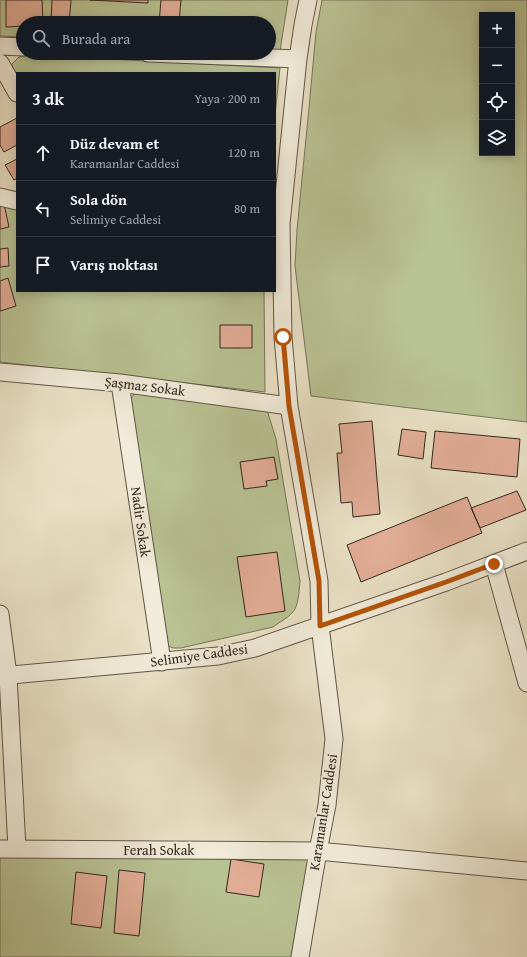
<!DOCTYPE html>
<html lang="tr">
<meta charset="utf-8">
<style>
body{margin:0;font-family:"Gentium Book Plus",serif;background:#20242c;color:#f1f3f6}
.controls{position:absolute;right:12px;top:12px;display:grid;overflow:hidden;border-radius:0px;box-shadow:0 2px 10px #0003}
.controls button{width:36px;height:36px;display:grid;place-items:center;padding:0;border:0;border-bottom:1px solid #363941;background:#171b24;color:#f1f3f6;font:20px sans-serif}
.stop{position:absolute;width:12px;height:12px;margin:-9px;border:3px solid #b45309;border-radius:50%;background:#fff}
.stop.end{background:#b45309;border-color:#fff;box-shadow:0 1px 4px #0008}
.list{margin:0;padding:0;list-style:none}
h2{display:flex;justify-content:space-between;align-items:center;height:52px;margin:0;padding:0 16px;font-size:17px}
h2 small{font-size:13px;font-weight:400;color:#9ea1a6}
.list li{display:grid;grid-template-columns:26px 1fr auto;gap:12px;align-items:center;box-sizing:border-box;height:56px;padding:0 16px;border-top:1px solid #363941}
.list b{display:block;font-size:15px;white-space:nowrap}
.list p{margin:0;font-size:13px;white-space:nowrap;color:#9ea1a6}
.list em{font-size:13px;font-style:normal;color:#9ea1a6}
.icon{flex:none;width:22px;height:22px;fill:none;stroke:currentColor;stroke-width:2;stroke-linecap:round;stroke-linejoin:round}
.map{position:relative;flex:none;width:527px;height:957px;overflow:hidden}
.search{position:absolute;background:#171b24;box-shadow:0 2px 10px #0003;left:16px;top:16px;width:260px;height:44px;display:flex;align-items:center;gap:10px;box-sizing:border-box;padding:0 14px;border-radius:22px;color:#9ea1a6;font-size:15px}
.panel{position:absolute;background:#171b24;box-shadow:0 2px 10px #0003;left:16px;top:72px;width:260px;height:220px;border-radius:0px}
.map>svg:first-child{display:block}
.green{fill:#b9c293;stroke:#767558;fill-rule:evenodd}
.building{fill:#e2ad97;stroke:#32281d}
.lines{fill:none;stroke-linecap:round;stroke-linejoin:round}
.street-casing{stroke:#605647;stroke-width:19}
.street{stroke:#f1ebd9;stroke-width:17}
.route{stroke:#b45309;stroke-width:5}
.labels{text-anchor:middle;stroke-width:4;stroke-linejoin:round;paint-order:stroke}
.street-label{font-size:14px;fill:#32281d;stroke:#f1ebd9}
</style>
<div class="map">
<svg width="527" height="957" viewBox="0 0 527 957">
<rect width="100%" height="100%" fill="#e9e0c5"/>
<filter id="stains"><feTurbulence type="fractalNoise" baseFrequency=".005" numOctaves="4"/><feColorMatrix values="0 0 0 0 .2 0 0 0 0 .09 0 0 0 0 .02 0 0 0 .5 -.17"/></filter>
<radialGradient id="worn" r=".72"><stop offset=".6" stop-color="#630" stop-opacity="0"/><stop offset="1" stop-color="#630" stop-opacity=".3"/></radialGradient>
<!-- green -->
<path class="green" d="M 0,0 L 288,0 L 280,51 L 269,50 L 269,23 L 23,23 L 23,37 L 0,36 Z
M 322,0 L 527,0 L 527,422 L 311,396 L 295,266 L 297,230 L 309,108 L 316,32 ZM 482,15 L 512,15 L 512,153 L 482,153 Z
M 32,55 L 280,68 L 275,115 L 275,73 L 17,73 L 17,79 L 12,71 L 12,64 L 19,57 Z
M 0,204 L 17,206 L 17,291 L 264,291 L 265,392 L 0,362 Z
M 136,393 L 267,410 L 276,439 L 300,581 C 299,590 299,601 295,609 C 290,617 280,622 273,627 L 181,648 L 173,648 L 168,646 L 129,399 Z
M 0,856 L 309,856 L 291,957 L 0,957 Z"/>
<!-- building -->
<path class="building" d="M 6,0 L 42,0 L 43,23 L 23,23 L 23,26 L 6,27 Z
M 52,0 L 71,0 L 69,23 L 51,23 Z
M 90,0 L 148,0 L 148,3 Z
M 161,0 L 181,0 L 179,23 L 159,23 Z
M 17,118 L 17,145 L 4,152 L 0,145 L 0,127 Z
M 17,159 L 17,178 L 14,180 L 5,165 Z
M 0,204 L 4,204 L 9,227 L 0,229 Z
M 8,248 L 9,266 L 0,267 L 0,249 Z
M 8,278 L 16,306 L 0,311 L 0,281 Z
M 220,325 L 252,325 L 252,348 L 220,348 Z
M 372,421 L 380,514 L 353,517 L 352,502 L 341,503 L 337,453 L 342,453 L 339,424 Z
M 402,429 L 426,432 L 423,459 L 398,455 Z
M 435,431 L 520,439 L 517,477 L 431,468 Z
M 274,457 L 278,479 L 266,481 L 267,486 L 244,489 L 240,462 Z
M 517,491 L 526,510 L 480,528 L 471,508 Z
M 467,497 L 482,533 L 361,582 L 347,545 Z
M 277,552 L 285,611 L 246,617 L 237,557 Z
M 231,859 L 264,864 L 259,897 L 226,892 Z
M 119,870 L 145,873 L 139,936 L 114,933 Z
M 76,872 L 107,876 L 101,928 L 71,924 Z"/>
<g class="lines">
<!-- street casing -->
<g class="street-casing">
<path id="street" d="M 0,46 L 23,47
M 148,53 L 298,59
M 0,63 L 17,93
M 0,197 L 17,201
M 0,372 L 120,383 L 289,406
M 120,383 L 162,662
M 494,564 L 527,683
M 0,614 L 8,675 L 17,849
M 0,676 L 218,656 L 255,648 L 446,582 L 527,551
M 0,849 L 318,851 L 527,871
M 300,957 L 318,851 L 327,805 L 334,739 L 320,626 L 319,581 L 289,406 L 283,337 L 281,224 L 298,59 L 303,25 L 308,0"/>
</g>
<!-- street -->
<use href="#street" class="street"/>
</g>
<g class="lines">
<!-- route -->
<path class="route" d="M 283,337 L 289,406 L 319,581 L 320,626 L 446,582 L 494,564"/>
</g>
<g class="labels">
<!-- street labels -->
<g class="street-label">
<text transform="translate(145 386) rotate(7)" y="5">Şaşmaz Sokak</text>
<text transform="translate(141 522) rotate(82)" y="5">Nadir Sokak</text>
<text transform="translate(199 655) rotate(-8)" y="5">Selimiye Caddesi</text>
<text transform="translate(323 812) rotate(-81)" y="5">Karamanlar Caddesi</text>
<text x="159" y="855">Ferah Sokak</text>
</g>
</g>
<rect width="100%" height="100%" filter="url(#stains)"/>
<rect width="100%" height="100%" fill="url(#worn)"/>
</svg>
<div class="controls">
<button>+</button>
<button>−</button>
<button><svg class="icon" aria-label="locate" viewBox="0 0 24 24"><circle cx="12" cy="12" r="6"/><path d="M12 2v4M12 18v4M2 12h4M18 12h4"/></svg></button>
<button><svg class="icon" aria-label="layers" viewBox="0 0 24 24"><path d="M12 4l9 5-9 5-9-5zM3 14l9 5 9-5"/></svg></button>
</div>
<div class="stop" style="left:283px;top:337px"></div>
<div class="stop end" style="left:494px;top:564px"></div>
<div class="search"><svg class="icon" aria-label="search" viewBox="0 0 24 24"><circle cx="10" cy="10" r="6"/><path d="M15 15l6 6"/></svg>Burada ara</div>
<section class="panel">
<h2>3 dk<small>Yaya · 200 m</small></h2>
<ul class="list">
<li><svg class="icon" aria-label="ahead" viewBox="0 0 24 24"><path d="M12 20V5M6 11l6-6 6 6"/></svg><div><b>Düz devam et</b><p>Karamanlar Caddesi</p></div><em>120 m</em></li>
<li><svg class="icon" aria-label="left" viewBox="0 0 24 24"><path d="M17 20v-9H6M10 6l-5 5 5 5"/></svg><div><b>Sola dön</b><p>Selimiye Caddesi</p></div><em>80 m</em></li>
<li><svg class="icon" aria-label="arrive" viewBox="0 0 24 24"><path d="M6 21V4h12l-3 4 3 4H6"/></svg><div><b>Varış noktası</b></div></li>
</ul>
</section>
</div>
